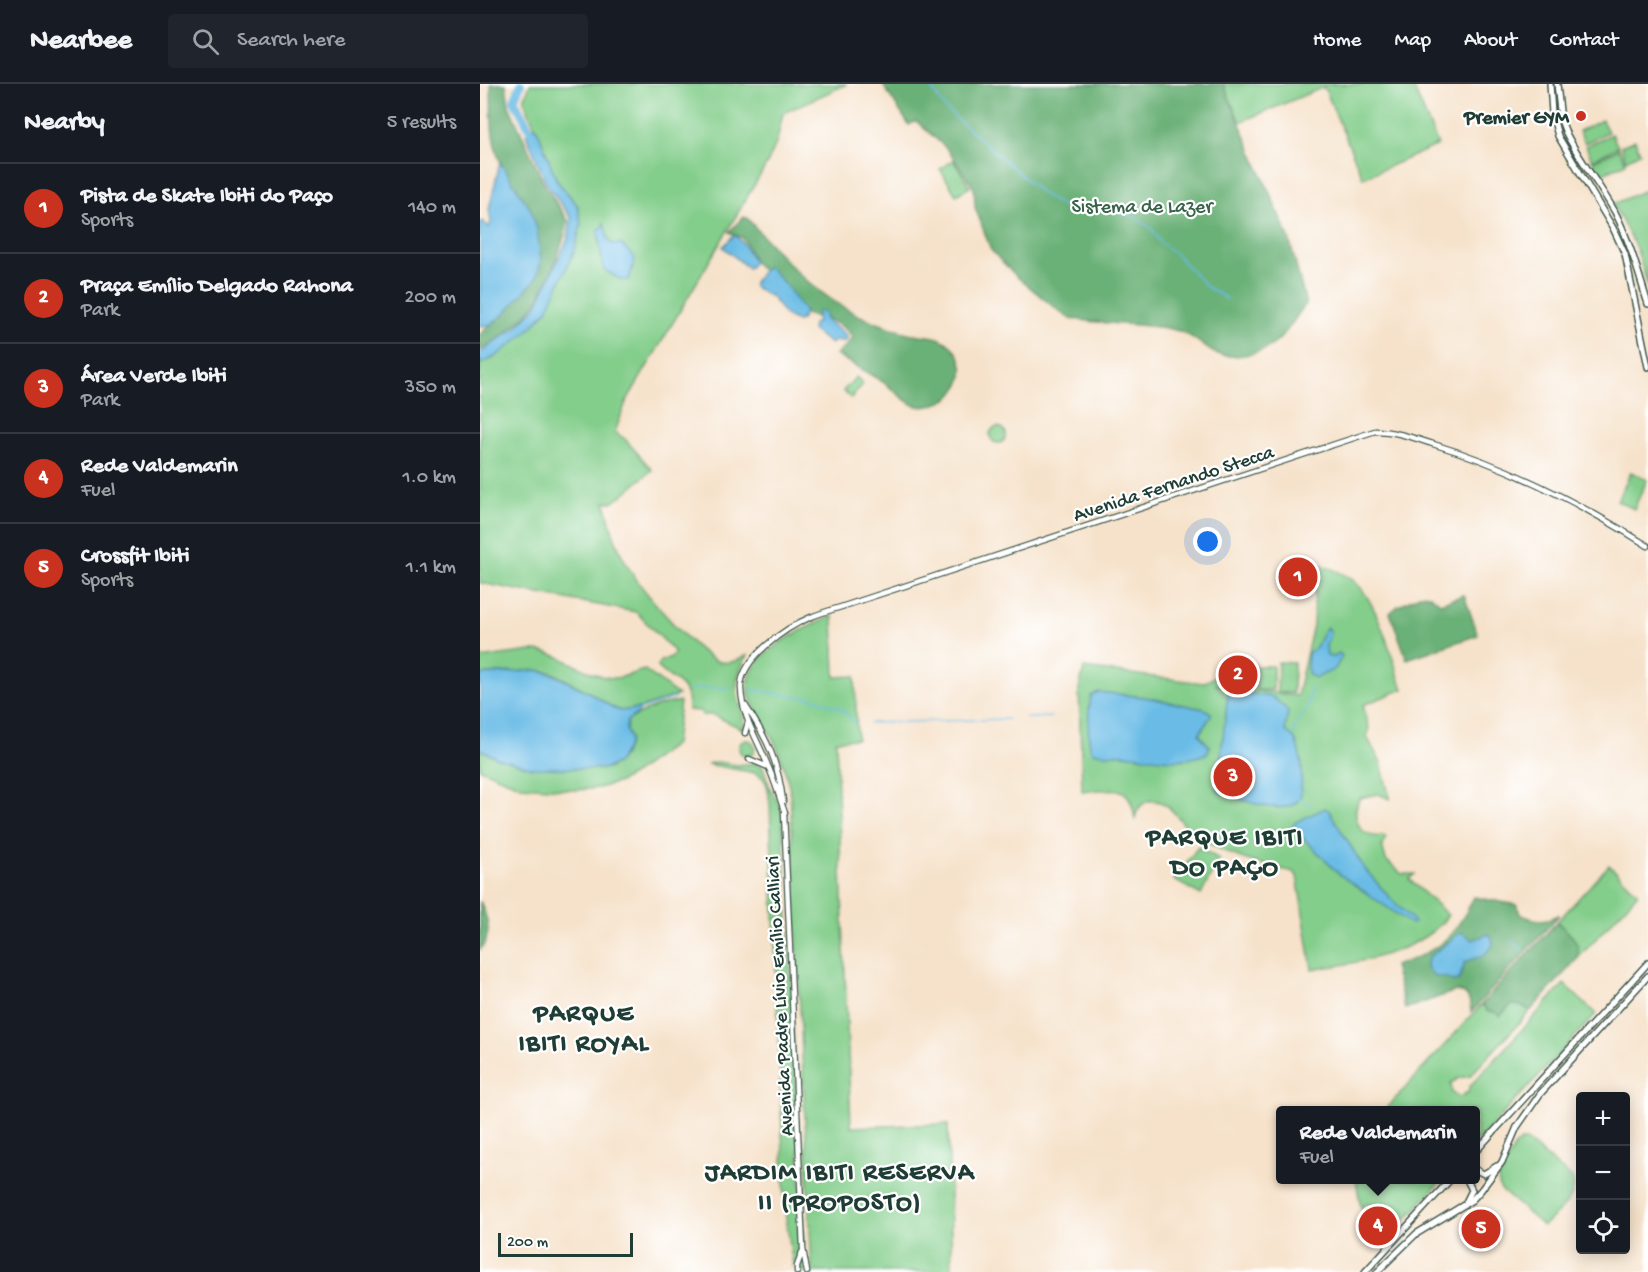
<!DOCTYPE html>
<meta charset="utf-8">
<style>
body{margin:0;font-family:"Gochi Hand",sans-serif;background:#20242c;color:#f1f3f6}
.controls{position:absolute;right:18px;bottom:18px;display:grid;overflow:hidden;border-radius:6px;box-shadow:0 3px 15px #0003}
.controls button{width:54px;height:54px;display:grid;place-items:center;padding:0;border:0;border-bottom:2px solid #363941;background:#171b24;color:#f1f3f6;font:30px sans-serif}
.scale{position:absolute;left:18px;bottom:15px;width:135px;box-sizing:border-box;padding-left:6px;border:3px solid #1f3d34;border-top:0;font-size:16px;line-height:21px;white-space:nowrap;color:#1f3d34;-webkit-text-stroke:4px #fff;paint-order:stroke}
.you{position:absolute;left:728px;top:458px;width:21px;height:21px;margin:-15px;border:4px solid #fff;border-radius:50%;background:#1a73e8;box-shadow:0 0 0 9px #1a73e833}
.badge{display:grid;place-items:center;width:39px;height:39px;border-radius:50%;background:#c8321e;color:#fff;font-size:20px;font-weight:700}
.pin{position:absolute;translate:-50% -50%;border:3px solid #fff;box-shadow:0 2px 6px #0006}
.popup{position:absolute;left:796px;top:1022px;width:204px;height:78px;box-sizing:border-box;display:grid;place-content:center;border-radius:6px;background:#171b24;filter:drop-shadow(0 2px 4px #0005);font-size:20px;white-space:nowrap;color:#9ea1a6}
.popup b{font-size:22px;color:#f1f3f6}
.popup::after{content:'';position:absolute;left:50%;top:100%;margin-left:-12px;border:12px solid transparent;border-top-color:#171b24}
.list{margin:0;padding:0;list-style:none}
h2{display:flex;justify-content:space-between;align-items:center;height:78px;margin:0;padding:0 24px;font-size:26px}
h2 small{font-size:20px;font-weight:400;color:#9ea1a6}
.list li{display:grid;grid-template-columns:39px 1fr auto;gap:18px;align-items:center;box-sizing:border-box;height:90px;padding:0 24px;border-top:2px solid #363941}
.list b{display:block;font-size:22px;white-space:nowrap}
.list p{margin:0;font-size:20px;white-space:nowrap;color:#9ea1a6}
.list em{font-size:20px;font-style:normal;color:#9ea1a6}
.icon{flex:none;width:33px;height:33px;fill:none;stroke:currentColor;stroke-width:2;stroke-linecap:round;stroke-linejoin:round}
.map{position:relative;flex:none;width:1168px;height:1188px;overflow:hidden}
header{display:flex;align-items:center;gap:36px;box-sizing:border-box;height:84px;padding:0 30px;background:#171b24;border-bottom:2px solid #363941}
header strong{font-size:28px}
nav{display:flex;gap:33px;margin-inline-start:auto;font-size:21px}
.search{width:420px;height:54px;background:#20242c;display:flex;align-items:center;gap:15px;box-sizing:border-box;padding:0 21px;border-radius:6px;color:#9ea1a6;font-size:22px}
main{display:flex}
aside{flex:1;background:#171b24}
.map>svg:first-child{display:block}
.green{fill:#83ce8b;stroke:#518660;stroke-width:1.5}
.forest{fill:#6ab177;stroke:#447756;stroke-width:1.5}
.water{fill:#6abce6;stroke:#447c8d;stroke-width:1.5}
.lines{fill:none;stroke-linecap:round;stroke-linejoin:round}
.stream{stroke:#6abce6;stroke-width:1.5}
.river{stroke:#6abce6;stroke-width:8}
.minor-casing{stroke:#3f564a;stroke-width:7}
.major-casing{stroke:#3f564a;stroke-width:8}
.minor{stroke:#fff;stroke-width:4.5}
.major{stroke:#fff;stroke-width:5}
.poi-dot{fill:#c8321e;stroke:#fff;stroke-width:2}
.labels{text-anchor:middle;stroke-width:4.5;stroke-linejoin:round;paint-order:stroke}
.poi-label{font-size:20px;font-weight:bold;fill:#1f3d34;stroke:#fff;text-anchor:end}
.park-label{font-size:20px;fill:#38614a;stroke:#fff}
.street-label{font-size:20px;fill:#1f3d34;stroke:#fff}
.district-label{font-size:26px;font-weight:bold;letter-spacing:1.5px;fill:#1f3d34;stroke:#fff}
</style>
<header>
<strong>Nearbee</strong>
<div class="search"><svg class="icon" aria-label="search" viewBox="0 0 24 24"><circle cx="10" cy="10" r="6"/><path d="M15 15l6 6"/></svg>Search here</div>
<nav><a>Home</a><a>Map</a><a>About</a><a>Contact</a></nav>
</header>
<main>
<aside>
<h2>Nearby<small>5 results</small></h2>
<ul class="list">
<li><span class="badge">1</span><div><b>Pista de Skate Ibiti do Paço</b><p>Sports</p></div><em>140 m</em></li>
<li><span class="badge">2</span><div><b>Praça Emílio Delgado Rahona</b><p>Park</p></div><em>200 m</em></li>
<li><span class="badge">3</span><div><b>Área Verde Ibiti</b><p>Park</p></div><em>350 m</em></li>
<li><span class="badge">4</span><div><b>Rede Valdemarin</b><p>Fuel</p></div><em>1.0 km</em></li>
<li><span class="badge">5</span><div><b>Crossfit Ibiti</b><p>Sports</p></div><em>1.1 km</em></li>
</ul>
</aside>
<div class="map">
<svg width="1168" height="1188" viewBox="0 0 1168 1188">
<rect width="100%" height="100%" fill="#fff"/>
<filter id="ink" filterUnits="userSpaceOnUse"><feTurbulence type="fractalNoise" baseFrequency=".0167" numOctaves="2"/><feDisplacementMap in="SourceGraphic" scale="12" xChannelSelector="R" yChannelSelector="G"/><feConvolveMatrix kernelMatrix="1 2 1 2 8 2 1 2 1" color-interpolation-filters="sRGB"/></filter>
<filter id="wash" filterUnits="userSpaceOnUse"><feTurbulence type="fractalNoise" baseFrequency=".008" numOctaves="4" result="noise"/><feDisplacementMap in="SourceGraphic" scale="24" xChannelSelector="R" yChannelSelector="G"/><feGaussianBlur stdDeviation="1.35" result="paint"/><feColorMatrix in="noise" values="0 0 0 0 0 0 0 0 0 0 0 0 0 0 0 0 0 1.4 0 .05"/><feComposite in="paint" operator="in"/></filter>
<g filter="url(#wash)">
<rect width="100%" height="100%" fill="#f6e2ca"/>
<!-- green -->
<path class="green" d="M 50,0 L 367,0 L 303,29 L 297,57 L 288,78 L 146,318 L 135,348 L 145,355 L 172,386 L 134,418 L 125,418 C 130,439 135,460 146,479 C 158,502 214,568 237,577 C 248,581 258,577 268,571 C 246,606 262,612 265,646 L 233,631 L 222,631 L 221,627 L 208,626 C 209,597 194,600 178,583 L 180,577 L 191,573 L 195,568 L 156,528 L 0,499 L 0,280 L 15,273 L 67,226 L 98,122 L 77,97 L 44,16 Z
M 743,0 L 932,0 L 958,61 L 883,94 L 844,3 L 760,38 Z
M 1122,36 L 1128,48 L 1105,59 L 1099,47 Z
M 1132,50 L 1138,63 L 1112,76 L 1106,62 Z
M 1155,56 L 1160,69 L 1146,76 L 1141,62 Z
M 1139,65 L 1146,79 L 1119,91 L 1113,77 Z
M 473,76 L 490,103 L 476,111 L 460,85 Z
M 1168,105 L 1168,203 L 1157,166 L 1133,120 Z
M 376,293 L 383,300 L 371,314 L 363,307 Z
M510 351a8 8 0 1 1 16 0a8 8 0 1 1-16 0Z
M 1151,388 L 1167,396 L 1154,425 L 1137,417 Z
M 841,481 C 852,485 867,490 875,498 C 898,518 912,575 923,605 L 883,621 L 889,644 L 887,653 L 901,679 L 910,715 L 898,710 L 880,714 C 869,733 880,756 904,752 L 906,754 L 902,761 L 906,776 L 922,790 L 935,790 L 929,795 L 968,831 C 943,868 873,881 832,885 L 817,792 L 814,788 C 777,780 741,771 710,747 C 700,738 690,718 675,717 C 663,715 655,726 655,737 C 651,697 636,706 602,707 L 599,605 L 604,584 L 723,599 L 749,586 L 758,578 L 759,574 L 776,581 L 775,603 L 735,601 L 817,612 L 833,541 L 836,489 Z
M 814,484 L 825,488 L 823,502 L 813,502 L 808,505 L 813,492 L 810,489 Z
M 353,532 L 355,593 L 375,592 L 377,655 L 356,656 L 371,1043 L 468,1040 L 472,1188 L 332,1188 L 310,707 C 306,688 300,668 291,651 C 286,641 270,619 269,611 C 260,571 324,544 353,532 Z
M 51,567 C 81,566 104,592 133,594 C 145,594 154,588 165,586 L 198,611 L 161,624 L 141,627 L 127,621 L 110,609 L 73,589 L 57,586 L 0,591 L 0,574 Z
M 798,578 L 814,579 L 813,609 L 797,608 Z
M 777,582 L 793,582 L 793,606 L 776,606 Z
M 200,618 L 195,660 L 155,689 L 140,698 L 118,704 L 96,706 L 41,702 L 0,685 L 0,666 L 52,684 L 130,684 L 144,671 L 150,655 L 146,646 L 147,637 C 165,627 179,619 200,618 Z
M259 664a8 8 0 1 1 16 0a8 8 0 1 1-16 0Z
M 237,678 L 257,681 L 275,679 L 283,683 L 290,704 L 301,724 L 304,758 L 325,1188 L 319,1188 L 319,1167 L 313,1182 L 305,1127 L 290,721 C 288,707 289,694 275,689 L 227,680 Z
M 718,763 L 739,775 L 721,811 L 694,796 Z
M 1129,781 L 1158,809 L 1098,874 C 1100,856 1089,850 1077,838 Z
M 1084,900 L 1116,930 L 996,1059 L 996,1026 L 905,1026 L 1002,920 L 1008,928 L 1031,921 L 1038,921 L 1051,926 L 990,992 L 979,994 L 971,999 L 972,1009 L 980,1013 L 988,1008 L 990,1002 Z
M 1041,1057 L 1047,1057 L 1092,1094 C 1101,1113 1075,1130 1063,1142 L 1020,1105 L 1018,1095 L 1035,1062 Z
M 876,1096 L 962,1096 L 914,1148 L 887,1119 L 881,1124 Z"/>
<!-- forest -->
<path class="forest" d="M 11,0 L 26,0 L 29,22 L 64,100 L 88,137 C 85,155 65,207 54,222 C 42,238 17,256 0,266 L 0,250 L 24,230 L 57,145 C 49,120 33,102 21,79 C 9,55 12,26 11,0 Z
M 404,0 L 743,0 L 809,154 L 826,220 C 815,233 807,250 794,260 C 779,271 747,277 731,267 C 718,258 708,248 691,245 C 657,239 622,241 589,234 L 580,228 L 537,193 L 511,166 L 495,123 L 494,104 L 466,64 L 436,37 L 429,41 L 404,3 Z
M 264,133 L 268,135 C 304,177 344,221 398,239 C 408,243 418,247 428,249 C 448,254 458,248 474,265 C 478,270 481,274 482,281 C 484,291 480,302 473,310 C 469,315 464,317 458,319 C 431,331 423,311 403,298 C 388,289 372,280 356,271 L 371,257 L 372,252 C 362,239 344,233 328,231 L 276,180 L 263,154 L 249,148 Z
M 941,510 L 950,511 L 960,519 L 984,511 L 998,551 L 927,575 L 910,529 L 918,522 Z
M 994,813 L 1037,821 L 1040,830 C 1054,837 1065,838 1079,831 L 991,928 C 990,917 989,909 976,907 L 925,925 L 914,882 C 957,868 974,855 994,813 Z
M 0,817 C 8,835 13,850 0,866 Z
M 1077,838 C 1089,850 1101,856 1098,874 L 1051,926 L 1038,921 L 1031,921 L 1020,932 L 1014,928 L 1008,928 L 1002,920 Z"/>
<!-- water -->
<path class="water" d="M 56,42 L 77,97 L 98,122 L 101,140 L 95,165 L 67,226 L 46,249 L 15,273 L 0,280 L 0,269 L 36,243 L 56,223 L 88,154 L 91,134 L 66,99 L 46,50 Z
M 20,78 L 51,126 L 57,145 L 61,177 L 56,195 L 24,230 L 11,241 L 0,242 L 0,139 L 2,137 L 9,143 L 11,138 L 9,125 Z
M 124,139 L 128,154 L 132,160 L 141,160 L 155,174 L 149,196 L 141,196 L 123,185 L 118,148 Z
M 253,152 L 256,152 L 263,159 L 274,178 L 268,184 L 243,163 Z
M 287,182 L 306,201 L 325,228 L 321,236 L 316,237 L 305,231 L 292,213 L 274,203 L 274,198 Z
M 340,227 L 345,229 L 345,235 L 365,250 L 367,257 L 355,257 L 351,260 L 332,246 L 333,240 L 337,238 L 337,228 Z
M 847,543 L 850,549 L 846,562 L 847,572 L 854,573 L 859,569 L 862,572 L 855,585 L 836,594 L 829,591 L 827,584 L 828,569 C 841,563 838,552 847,543 Z
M 57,586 L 73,590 L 110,609 L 135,625 L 141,627 L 161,624 L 158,629 L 147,637 L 146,646 L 150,655 L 148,663 L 137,680 L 123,685 L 52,684 L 17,674 L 0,665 L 0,591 Z
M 752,607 L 793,613 L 808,627 L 805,646 L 816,656 L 822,680 L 821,710 C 814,739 756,713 739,708 L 737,704 L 748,610 Z
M 618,608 L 665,613 L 724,625 L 731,629 L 731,632 L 719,650 L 729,662 L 728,669 C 696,682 675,673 643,670 C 632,669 620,672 611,667 C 607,651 608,628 611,612 Z
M 845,724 L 849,727 L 884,784 L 913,817 L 932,835 L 934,839 L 931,840 L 859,790 L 812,743 L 816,738 Z
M 981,848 L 993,856 L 1008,850 L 1012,854 L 1013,861 L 1004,871 L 985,878 L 979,896 L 972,897 L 967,894 L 953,892 L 947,883 L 948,874 Z"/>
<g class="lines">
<!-- stream -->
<path class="stream" d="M 448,0 L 467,26 L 565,112 L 583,122 L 636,127 L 655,133 L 672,145 L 680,158 L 697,171 L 727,203 L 747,215
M 211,606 L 222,604 L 251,604
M 271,606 L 332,614 L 362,625 L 375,639
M 160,626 L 196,613
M 546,634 L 571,633
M 390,639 L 528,635
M 813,651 L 818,636 L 828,624 L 831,603
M 819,714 L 830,722
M 1031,857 L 1043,866"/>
<!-- river -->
<path class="river" d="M 41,0 L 34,16 L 55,55"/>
</g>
</g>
<g filter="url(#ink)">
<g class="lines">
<!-- minor casing -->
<g class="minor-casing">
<path id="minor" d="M 265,621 C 287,654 298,677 303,717
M 265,649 L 268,638
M 269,675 L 288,683
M 304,729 L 323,1165 L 327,1188
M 305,729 C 299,713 295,697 288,682 C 278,656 262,633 261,605 C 259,575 307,543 331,533 C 341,529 351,526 361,523 L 895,347 C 915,347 934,354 953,360 C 1030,383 1100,419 1168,462
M 317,1188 L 317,1182 L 322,1168"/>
</g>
<!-- major casing -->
<g class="major-casing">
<path id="major" d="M 1070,0 L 1072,29 L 1078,52 L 1133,144 L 1145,170 L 1168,283
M 1077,0 L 1081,36 L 1086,49 C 1100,77 1120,101 1135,128 C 1150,158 1158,188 1168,220
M 996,1067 L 1168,879
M 996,1086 L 1004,1090 L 1017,1082
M 985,1120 L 992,1106 L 987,1096
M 885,1188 L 970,1096
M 897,1188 L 936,1150 L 992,1116 L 1001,1106 L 1022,1078 L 1037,1043 L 1060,1010 L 1168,892"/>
</g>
<!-- minor -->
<use href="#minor" class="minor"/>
<!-- major -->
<use href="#major" class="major"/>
</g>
</g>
<!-- markers -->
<circle class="poi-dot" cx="1101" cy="32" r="6"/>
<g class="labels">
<!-- poi labels -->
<g class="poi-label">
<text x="1089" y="39">Premier GYM</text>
</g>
<!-- park labels -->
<g class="park-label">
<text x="662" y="128">Sistema de Lazer</text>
</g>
<!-- street labels -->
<g class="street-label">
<text transform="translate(693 398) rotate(-18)" y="7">Avenida Fernando Stecca</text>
<text transform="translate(298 912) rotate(-93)" y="7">Avenida Padre Lívio Emílio Calliari</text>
</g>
<!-- district labels -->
<g class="district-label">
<text x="745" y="760">PARQUE IBITI<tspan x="745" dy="30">DO PAÇO</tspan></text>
<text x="104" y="936">PARQUE<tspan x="104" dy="30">IBITI ROYAL</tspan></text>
<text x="360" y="1095">JARDIM IBITI RESERVA<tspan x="360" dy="30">II (PROPOSTO)</tspan></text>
</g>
</g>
</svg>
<div class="controls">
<button>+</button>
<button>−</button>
<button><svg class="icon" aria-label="locate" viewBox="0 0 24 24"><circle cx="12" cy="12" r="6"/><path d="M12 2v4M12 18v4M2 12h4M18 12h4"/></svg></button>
</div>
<div class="scale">200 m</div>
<div class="you"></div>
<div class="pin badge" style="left:818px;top:493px">1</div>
<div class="pin badge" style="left:758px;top:591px">2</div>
<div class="pin badge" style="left:753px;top:693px">3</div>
<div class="pin badge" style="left:898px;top:1142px">4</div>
<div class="popup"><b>Rede Valdemarin</b>Fuel</div>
<div class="pin badge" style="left:1001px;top:1145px">5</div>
</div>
</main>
